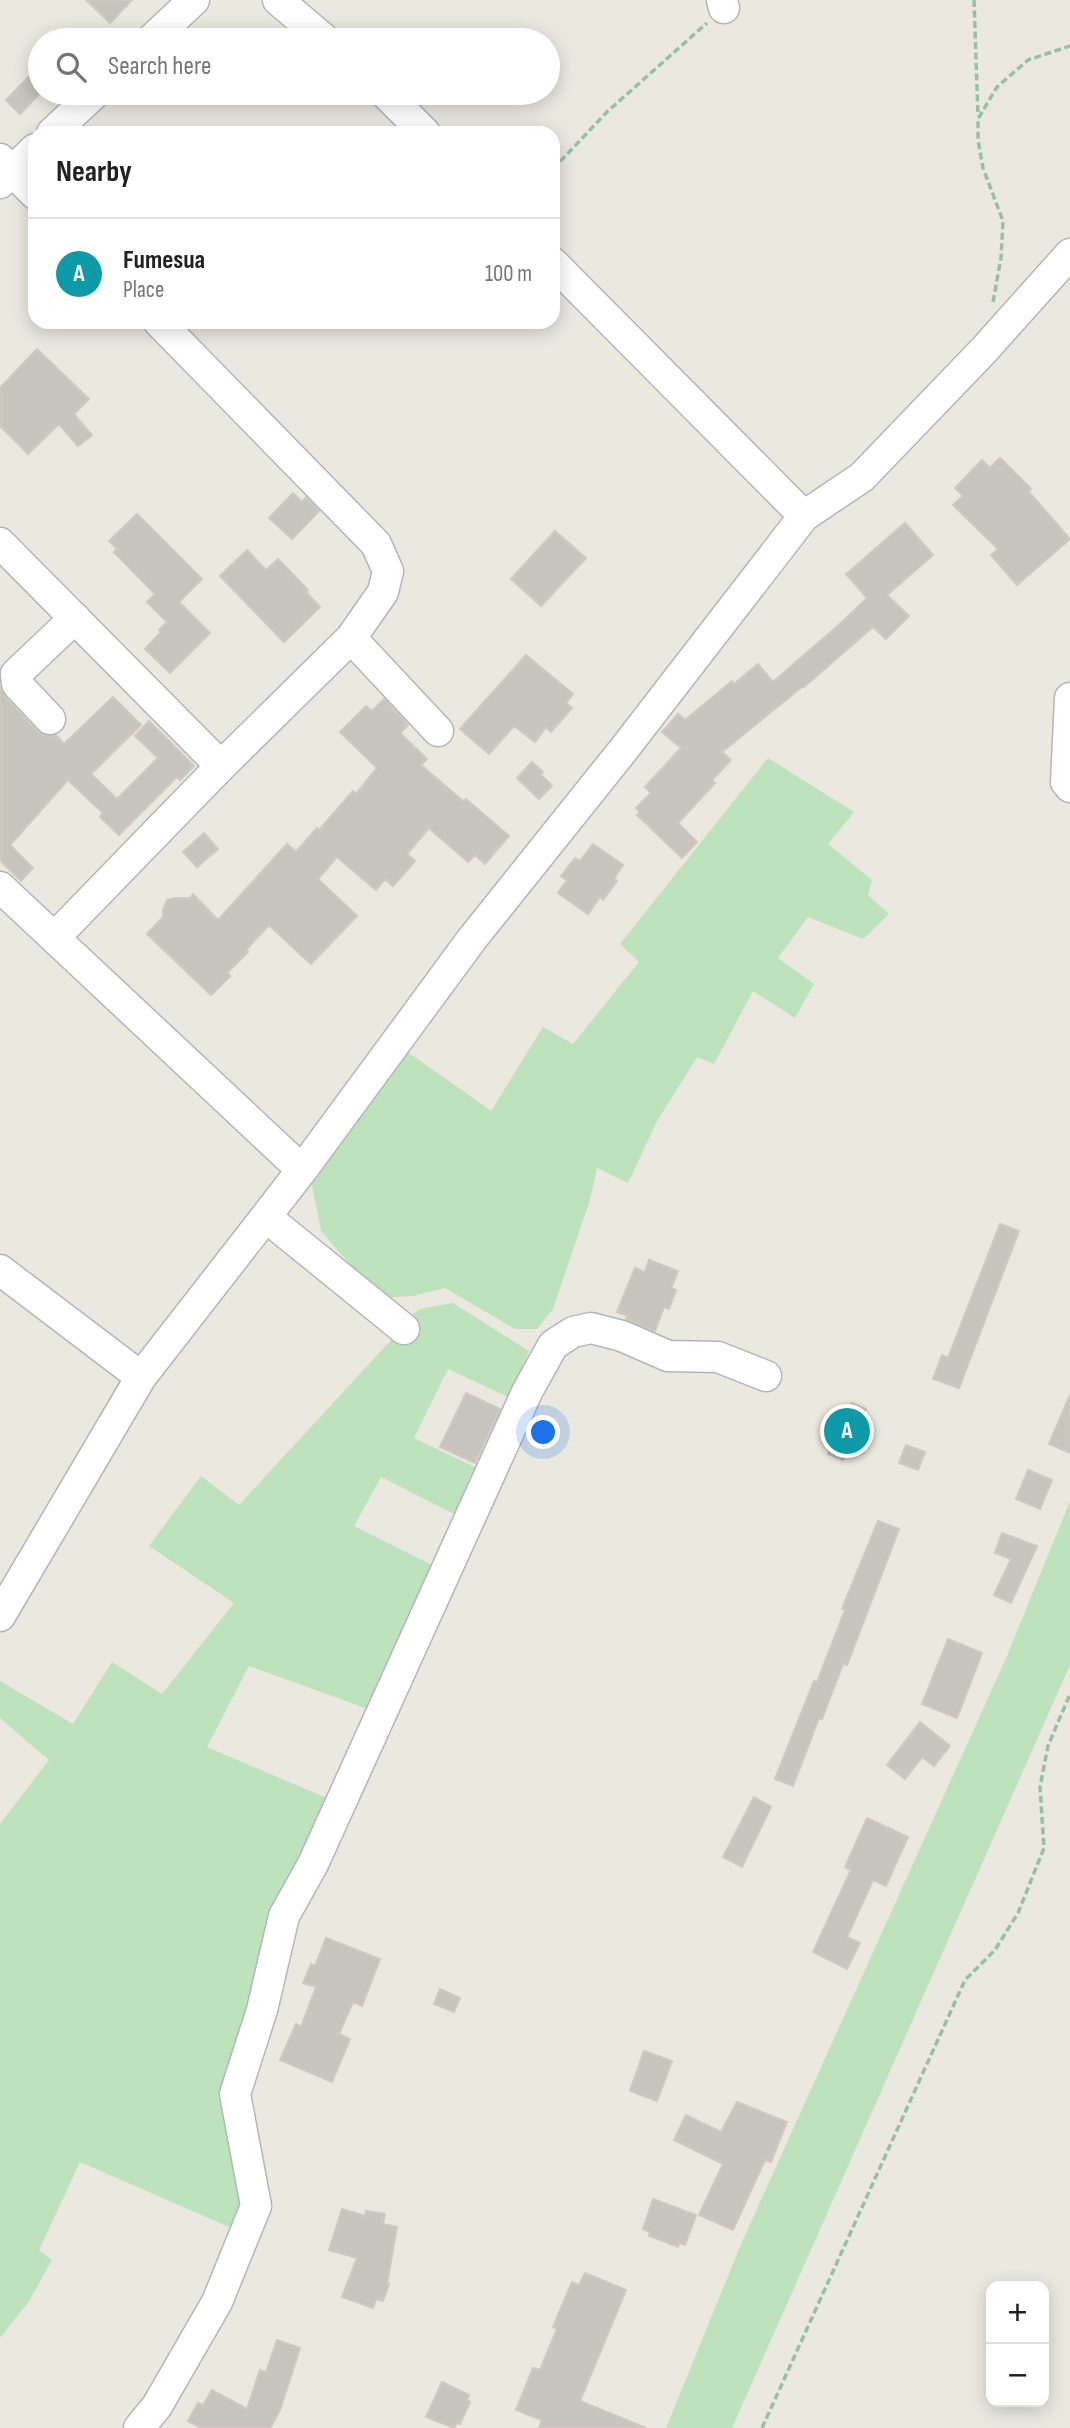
<!DOCTYPE html>
<meta charset="utf-8">
<style>
body{margin:0;font-family:"Sofia Sans Condensed",sans-serif;background:#f6f6f6;color:#202124}
.controls{position:absolute;right:21px;bottom:21px;display:grid;overflow:hidden;border-radius:14px;box-shadow:0 4px 18px #0003}
.controls button{width:63px;height:63px;display:grid;place-items:center;padding:0;border:0;border-bottom:2px solid #e0e0e0;background:#fff;color:#202124;font:35px sans-serif}
.you{position:absolute;left:544px;top:1433px;width:24px;height:24px;margin:-18px;border:5px solid #fff;border-radius:50%;background:#1a73e8;box-shadow:0 0 0 10px #1a73e833}
.badge{display:grid;place-items:center;width:46px;height:46px;border-radius:50%;background:#0f766e;color:#fff;font-size:23px;font-weight:700}
.pin{position:absolute;translate:-50% -50%;border:4px solid #fff;box-shadow:0 2px 7px #0006}
.list{margin:0;padding:0;list-style:none}
h2{display:flex;justify-content:space-between;align-items:center;height:91px;margin:0;padding:0 28px;font-size:30px}
h2 small{font-size:23px;font-weight:400;color:#757577}
.list li{display:grid;grid-template-columns:46px 1fr auto;gap:21px;align-items:center;box-sizing:border-box;height:112px;padding:0 28px;border-top:2px solid #e0e0e0}
.list b{display:block;font-size:26px;white-space:nowrap}
.list p{margin:0;font-size:23px;white-space:nowrap;color:#757577}
.list em{font-size:23px;font-style:normal;color:#757577}
.icon{flex:none;width:38px;height:38px;fill:none;stroke:currentColor;stroke-width:2;stroke-linecap:round;stroke-linejoin:round}
.map{position:relative;flex:none;width:1070px;height:2428px;overflow:hidden}
.search{position:absolute;background:#fff;box-shadow:0 4px 18px #0003;left:28px;top:28px;width:532px;height:77px;display:flex;align-items:center;gap:18px;box-sizing:border-box;padding:0 24px;border-radius:38px;color:#757577;font-size:26px}
.panel{position:absolute;background:#fff;box-shadow:0 4px 18px #0003;left:28px;top:126px;width:532px;height:203px;border-radius:21px}
.map>svg:first-child{display:block}
.green{fill:#bee2bc}
.building{fill:#c8c5bf;stroke:#cfc9be;stroke-width:2}
.lines{fill:none;stroke-linecap:round;stroke-linejoin:round}
.minor-casing{stroke:#b2b6ba;stroke-width:33}
.path{stroke:#96c2a1;stroke-width:3.5;stroke-dasharray:7 3.5;stroke-linecap:butt}
.minor{stroke:#fff;stroke-width:30}
</style>
<div class="map">
<svg width="1070" height="2428" viewBox="0 0 1070 2428">
<rect width="100%" height="100%" fill="#ebe8e0"/>
<!-- green -->
<path class="green" d="M 768,758 L 854,812 L 828,844 L 872,880 L 868,895 L 889,914 L 863,939 L 808,917 L 778,958 L 814,984 L 795,1018 L 753,991 L 714,1064 L 697,1057 L 656,1123 L 628,1183 L 597,1168 L 590,1200 L 553,1309 L 537,1329 L 515,1329 L 445,1288 L 413,1296 L 379,1298 L 321,1231 L 311,1180 L 405,1050 L 491,1111 L 543,1027 L 573,1044 L 639,962 L 620,944 Z
M 453,1303 L 529,1351 L 510,1398 L 448,1369 L 414,1438 L 483,1471 L 462,1518 L 381,1477 L 354,1526 L 434,1566 L 368,1709 L 249,1666 L 207,1747 L 329,1799 L 221,2099 L 247,2192 L 236,2230 L 80,2162 L 39,2250 L 52,2260 L 29,2301 L 0,2338 L 0,1824 L 49,1760 L 0,1718 L 0,1681 L 73,1724 L 112,1662 L 162,1694 L 234,1603 L 149,1546 L 201,1476 L 239,1505 L 392,1339 L 401,1345 C 411,1305 415,1310 453,1303 Z
M 1070,1501 L 1070,1665 L 732,2428 L 666,2428 L 742,2242 L 1007,1656 Z"/>
<!-- building -->
<path class="building" d="M 86,0 L 132,0 L 110,23 Z
M 40,65 L 40,93 L 20,114 L 6,100 Z
M 37,349 L 89,399 L 74,414 L 92,435 L 78,446 L 59,424 L 28,454 L 0,426 L 0,388 Z
M 1000,458 L 1031,489 L 1029,492 L 1070,539 L 1017,585 L 991,555 L 998,549 L 953,505 L 963,496 L 955,488 L 982,460 L 990,468 Z
M 293,493 L 302,502 L 306,497 L 319,511 L 292,539 L 269,518 Z
M 137,514 L 202,579 L 179,602 L 210,633 L 170,673 L 145,649 L 161,632 L 159,630 L 167,622 L 147,602 L 155,594 L 114,552 L 117,549 L 109,541 Z
M 905,523 L 933,555 L 887,595 L 909,616 L 886,639 L 873,627 L 804,687 L 803,686 L 722,752 L 731,760 L 712,780 L 715,783 L 678,823 L 697,842 L 682,858 L 637,815 L 640,812 L 636,808 L 651,793 L 645,787 L 681,748 L 662,732 L 678,714 L 685,720 L 732,681 L 734,684 L 758,664 L 773,682 L 841,623 L 867,598 L 846,574 Z
M 555,531 L 586,558 L 541,606 L 511,579 Z
M 247,550 L 266,570 L 278,559 L 308,590 L 306,592 L 320,607 L 284,642 L 220,576 Z
M 526,655 L 573,694 L 566,703 L 572,708 L 551,732 L 546,727 L 535,742 L 514,726 L 489,754 L 460,729 Z
M 0,687 L 4,696 L 37,731 L 46,736 L 56,735 L 64,744 L 113,697 L 141,725 L 91,774 L 117,799 L 158,758 L 135,736 L 149,721 L 194,766 L 180,780 L 177,777 L 119,835 L 100,817 L 103,813 L 68,780 L 10,845 L 33,868 L 21,881 L 0,860 Z
M 384,699 L 408,725 L 400,733 L 427,759 L 421,765 L 463,801 L 466,799 L 509,836 L 485,864 L 475,855 L 468,862 L 429,828 L 407,854 L 415,861 L 393,886 L 385,879 L 376,890 L 337,857 L 318,879 L 357,916 L 311,964 L 269,925 L 246,950 L 248,952 L 227,973 L 230,976 L 211,995 L 147,934 L 163,917 L 163,910 L 167,900 L 175,898 L 190,898 L 193,894 L 218,920 L 287,844 L 296,852 L 317,828 L 319,830 L 353,791 L 356,794 L 377,768 L 340,732 L 366,706 L 372,711 Z
M 532,762 L 543,772 L 541,775 L 552,786 L 539,799 L 517,778 Z
M 204,833 L 218,849 L 197,867 L 183,852 Z
M 593,844 L 623,865 L 614,878 L 617,881 L 603,900 L 600,897 L 588,914 L 558,893 L 567,880 L 561,876 L 575,858 L 580,861 Z
M 1000,1224 L 1019,1231 L 959,1388 L 933,1379 L 942,1355 L 948,1358 Z
M 649,1260 L 678,1271 L 671,1288 L 676,1290 L 669,1309 L 664,1307 L 655,1331 L 626,1319 L 628,1316 L 617,1312 L 635,1268 L 645,1272 Z
M 466,1393 L 500,1409 L 475,1463 L 440,1447 Z
M 1070,1395 L 1070,1453 L 1049,1444 Z
M 852,1403 L 866,1409 L 843,1460 L 828,1454 Z
M 906,1445 L 925,1452 L 918,1470 L 899,1463 Z
M 1028,1470 L 1052,1480 L 1040,1509 L 1016,1499 Z
M 878,1521 L 899,1529 L 847,1665 L 843,1664 L 822,1719 L 819,1718 L 793,1786 L 775,1779 L 814,1681 L 817,1682 L 845,1610 L 842,1609 Z
M 1002,1533 L 1037,1546 L 1011,1603 L 994,1595 L 1011,1559 L 995,1553 Z
M 948,1639 L 982,1653 L 957,1718 L 922,1704 Z
M 920,1722 L 950,1746 L 934,1766 L 922,1757 L 905,1779 L 887,1765 Z
M 754,1797 L 771,1807 L 742,1867 L 723,1857 Z
M 867,1818 L 908,1837 L 886,1886 L 873,1880 L 847,1937 L 860,1943 L 847,1969 L 813,1952 L 851,1870 L 845,1867 Z
M 326,1938 L 380,1959 L 362,2006 L 353,2002 L 339,2034 L 350,2039 L 332,2082 L 280,2060 L 296,2024 L 301,2027 L 316,1987 L 303,1983 L 311,1964 L 315,1966 Z
M 440,1989 L 460,1998 L 454,2012 L 434,2004 Z
M 644,2051 L 672,2061 L 657,2101 L 630,2091 Z
M 737,2102 L 787,2122 L 771,2162 L 765,2160 L 733,2230 L 699,2215 L 723,2164 L 674,2140 L 686,2115 L 721,2132 Z
M 653,2199 L 696,2215 L 685,2245 L 679,2243 L 678,2247 L 649,2236 L 650,2232 L 643,2229 Z
M 342,2209 L 365,2216 L 366,2211 L 385,2214 L 383,2224 L 397,2227 L 387,2284 L 389,2284 L 383,2301 L 376,2299 L 373,2308 L 342,2297 L 357,2258 L 329,2250 Z
M 585,2273 L 626,2290 L 580,2401 L 646,2428 L 539,2428 L 542,2420 L 516,2410 L 533,2368 L 540,2370 L 557,2329 L 553,2327 L 572,2282 L 579,2285 Z
M 277,2340 L 300,2348 L 280,2410 L 270,2428 L 201,2428 L 188,2421 L 198,2403 L 203,2405 L 212,2390 L 247,2409 L 260,2370 L 266,2372 Z
M 442,2382 L 469,2395 L 467,2400 L 470,2402 L 460,2424 L 457,2423 L 454,2428 L 426,2417 Z"/>
<g class="lines">
<!-- minor casing -->
<g class="minor-casing">
<path id="minor" d="M 278,0 L 325,40
M 722,0 L 724,8
M 151,40 L 194,0
M 385,93 L 425,133
M 52,133 L 95,93
M 0,159 L 35,194
M 0,183 L 35,149
M 553,263 L 804,516
M 0,543 L 221,766
M 351,638 L 438,731
M 1070,698 L 1066,782 L 1070,787
M 50,719 L 17,684 L 16,674 L 75,618
M 0,887 L 302,1170
M 55,937 L 221,766 L 351,638 L 383,592 L 388,571 L 376,544 L 159,322
M 266,1217 L 404,1329
M 0,1270 L 141,1377
M 0,1616 L 141,1377 L 302,1170 L 472,939 L 624,749 L 804,516 L 862,477 L 985,349 L 1070,254
M 139,2428 L 157,2406 L 217,2302 L 256,2206 L 235,2094 L 262,2010 L 284,1916 L 313,1864 L 527,1392 L 553,1345 L 573,1332 L 591,1328 L 622,1336 L 668,1356 L 718,1357 L 766,1376"/>
</g>
<!-- path -->
<path class="path" d="M 974,0 L 978,116
M 553,169 L 608,111 L 707,23
M 993,302 L 1001,258 L 1003,221 L 983,168 L 978,140 L 978,119 L 997,87 L 1028,60 L 1070,46
M 762,2428 L 965,1980 L 995,1950 L 1018,1913 L 1044,1848 L 1040,1787 L 1048,1746 L 1070,1694"/>
<!-- minor -->
<use href="#minor" class="minor"/>
</g>
</svg>
<div class="controls">
<button>+</button>
<button>−</button>
</div>
<div class="you"></div>
<div class="pin badge" style="left:847px;top:1431px;background:#0f9aa8">A</div>
<div class="search"><svg class="icon" aria-label="search" viewBox="0 0 24 24"><circle cx="10" cy="10" r="6"/><path d="M15 15l6 6"/></svg>Search here</div>
<section class="panel">
<h2>Nearby<small></small></h2>
<ul class="list">
<li><span class="badge" style="background:#0f9aa8">A</span><div><b>Fumesua</b><p>Place</p></div><em>100 m</em></li>
</ul>
</section>
</div>
